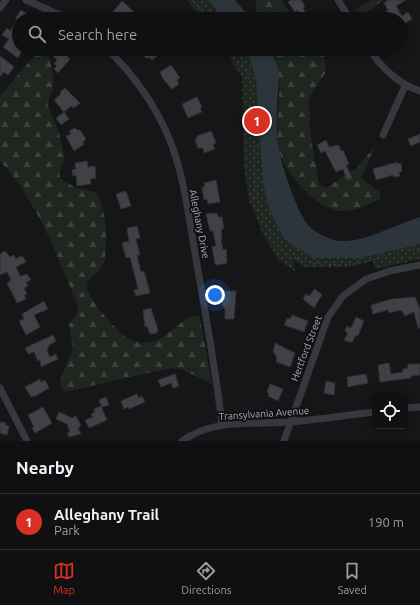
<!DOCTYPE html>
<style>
body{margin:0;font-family:Ubuntu,sans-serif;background:#19191b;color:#f1f3f6}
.controls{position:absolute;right:12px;bottom:12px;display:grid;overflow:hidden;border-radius:6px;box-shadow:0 2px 6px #0003}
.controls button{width:36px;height:36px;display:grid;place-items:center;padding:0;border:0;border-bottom:1px solid #303032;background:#101012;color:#f1f3f6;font:20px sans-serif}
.you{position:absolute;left:215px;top:295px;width:14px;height:14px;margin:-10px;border:3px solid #fff;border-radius:50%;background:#1a73e8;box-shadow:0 0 0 6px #1a73e833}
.badge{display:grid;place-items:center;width:26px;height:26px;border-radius:50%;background:#d93025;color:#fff;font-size:13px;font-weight:700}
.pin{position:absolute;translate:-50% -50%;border:2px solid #fff;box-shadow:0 1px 4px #0006}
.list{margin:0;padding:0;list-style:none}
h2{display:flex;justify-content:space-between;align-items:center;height:52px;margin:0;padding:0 16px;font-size:17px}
h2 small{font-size:13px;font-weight:400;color:#9c9d9f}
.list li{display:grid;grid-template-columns:26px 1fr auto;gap:12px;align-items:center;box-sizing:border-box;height:56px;padding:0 16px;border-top:1px solid #303032}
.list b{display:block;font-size:15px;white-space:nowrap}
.list p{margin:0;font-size:13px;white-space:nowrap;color:#9c9d9f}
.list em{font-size:13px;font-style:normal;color:#9c9d9f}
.icon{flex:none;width:22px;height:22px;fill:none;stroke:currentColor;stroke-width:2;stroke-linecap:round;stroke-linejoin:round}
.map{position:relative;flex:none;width:420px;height:441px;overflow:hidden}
.search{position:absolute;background:#101012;box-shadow:0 2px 6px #0003;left:12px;right:12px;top:12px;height:44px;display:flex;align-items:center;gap:10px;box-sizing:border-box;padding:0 14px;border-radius:22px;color:#9c9d9f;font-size:15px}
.sheet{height:108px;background:#101012}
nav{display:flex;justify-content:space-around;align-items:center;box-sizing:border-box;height:56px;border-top:1px solid #303032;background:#101012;font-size:11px;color:#9c9d9f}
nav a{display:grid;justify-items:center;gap:2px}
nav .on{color:#d93025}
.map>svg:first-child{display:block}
.forest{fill:url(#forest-firs)}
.park{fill:url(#park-dots)}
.water{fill:#2c353c}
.building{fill:#404145;stroke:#303034}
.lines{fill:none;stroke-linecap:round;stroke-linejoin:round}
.path{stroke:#3d3f44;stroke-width:1;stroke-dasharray:2 3;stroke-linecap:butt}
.minor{stroke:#37383d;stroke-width:7}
.labels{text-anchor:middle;stroke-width:4;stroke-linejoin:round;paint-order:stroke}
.street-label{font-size:10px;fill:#a8adb8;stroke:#111113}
</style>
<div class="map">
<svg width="420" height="441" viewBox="0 0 420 441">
<defs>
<pattern id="forest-firs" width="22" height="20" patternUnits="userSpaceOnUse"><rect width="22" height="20" fill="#1e261f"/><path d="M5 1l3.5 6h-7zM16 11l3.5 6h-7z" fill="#3c433d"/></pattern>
<pattern id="park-dots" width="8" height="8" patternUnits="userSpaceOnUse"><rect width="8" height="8" fill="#1e261f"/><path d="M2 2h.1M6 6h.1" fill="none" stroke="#3c433d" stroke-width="1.8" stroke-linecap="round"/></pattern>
</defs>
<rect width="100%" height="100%" fill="#161618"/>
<!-- forest -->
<path class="forest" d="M 256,0 L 281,0 L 295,19 L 256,19 Z
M 370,0 L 383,0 C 375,6 366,15 355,13 L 355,10 Z
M 40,49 L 43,49 C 51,55 54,77 53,86 C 53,93 48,98 48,105 C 54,121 63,139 64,157 C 64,165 58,170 60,178 C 64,181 73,187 78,188 C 88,191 96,189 100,200 C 106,213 109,255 102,267 C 98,274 88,276 87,286 C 86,298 122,338 133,341 C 168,351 178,311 200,317 L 212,384 L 181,369 L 171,368 L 65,392 L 62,390 L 60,380 L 73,348 L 69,325 L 77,313 L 78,306 C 58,257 36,199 0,161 L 0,96 Z
M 270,49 L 322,49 L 324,52 L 326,72 L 309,98 L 310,132 L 319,184 L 326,188 L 357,168 L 376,145 L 361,178 L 381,193 L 380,199 C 368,205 353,212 339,211 C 317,209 284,172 279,151 C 272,118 289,78 270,49 Z"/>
<!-- park -->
<path class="park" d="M 187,0 L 222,0 L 236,19 L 202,19 Z
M 225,49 L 257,49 L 274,164 L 307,239 L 346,248 L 420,228 L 420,259 L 375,269 L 373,261 L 348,267 L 305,267 L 293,260 L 295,271 L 279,261 L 262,232 L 249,200 L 244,167 L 242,78 Z"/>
<!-- water -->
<path class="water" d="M 209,0 L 235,0 L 251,19 L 223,19 Z
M 245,49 L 270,49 L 277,65 L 279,74 C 278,99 274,126 279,150 C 282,167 298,215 309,226 C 315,233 332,241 342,241 C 365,242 397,224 420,217 L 420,244 L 361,258 L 313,258 L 284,239 L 269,209 L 263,181 L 256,80 L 249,55 Z"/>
<!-- building -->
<path class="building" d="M 291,0 L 301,0 L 305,6 L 303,8 L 307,15 L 302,18 L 297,10 L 295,12 L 288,2 Z
M 388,0 L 406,0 L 396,6 L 402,16 L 408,12 L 412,19 L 401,26 L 401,19 L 386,19 L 383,14 L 388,10 L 384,3 Z
M 122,1 L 138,16 L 136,19 L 120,19 L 112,13 Z
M 21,10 L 35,19 L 19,19 L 19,49 L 23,49 L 18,58 L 3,47 L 9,39 L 2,35 L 7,28 L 10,31 L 18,19 L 15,19 Z
M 53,49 L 75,49 L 67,56 L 70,59 L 58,73 L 54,69 L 57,66 L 54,64 L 57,60 L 50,53 Z
M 138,49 L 157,49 L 161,53 L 152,60 L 149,57 L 147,59 Z
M 0,56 L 14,67 L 8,75 L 4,72 L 0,77 Z
M 171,65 L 180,78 L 177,80 L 179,84 L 172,89 L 163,79 L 160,72 Z
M 65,88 L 80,103 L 74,108 L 71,106 L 64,112 L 54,100 L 61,94 L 60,92 Z
M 197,97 L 202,107 L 200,108 L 202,112 L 188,118 L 182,104 Z
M 64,112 L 69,119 L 61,125 L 56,118 Z
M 75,128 L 77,130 L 80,130 L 86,139 L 83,142 L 84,144 L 74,151 L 66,136 L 71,134 L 69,131 Z
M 211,131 L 216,143 L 213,144 L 215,149 L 204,153 L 203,148 L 198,148 L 195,139 L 197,138 L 197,136 Z
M 420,134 L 420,142 L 411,146 L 408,139 Z
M 326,140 L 329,147 L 339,145 L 341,151 L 343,150 L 349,164 L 346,165 L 352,178 L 347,180 L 343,169 L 336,172 L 325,151 L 321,153 L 317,145 Z
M 87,161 L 88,167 L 95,166 L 96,178 L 90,179 L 91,184 L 77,186 L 76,175 L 73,176 L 72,170 L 76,169 L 75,163 Z
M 397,162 L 397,164 L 401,163 L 402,171 L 399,172 L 400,176 L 394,177 L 393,175 L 376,180 L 373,169 Z
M 216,180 L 220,202 L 208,204 L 207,199 L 204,200 L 202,187 L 205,187 L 204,183 Z
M 126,191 L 131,206 L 121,209 L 116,194 Z
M 217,213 L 218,217 L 222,217 L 224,229 L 221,229 L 222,239 L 221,239 L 223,250 L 226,249 L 227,256 L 226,256 L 227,263 L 217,265 L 215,264 L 212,247 L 216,246 L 213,231 L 210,231 L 206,214 Z
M 137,226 L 140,238 L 136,239 L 140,255 L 137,255 L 141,272 L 144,271 L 150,293 L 136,296 L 134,290 L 138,289 L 130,257 L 126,258 L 122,243 L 129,241 L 127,228 Z
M 5,251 L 10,257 L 14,255 L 16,259 L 21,256 L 23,257 L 26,262 L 16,267 L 20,276 L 27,274 L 31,280 L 26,282 L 28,286 L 24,288 L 27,294 L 24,295 L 26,299 L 17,303 L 7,283 L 11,280 L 7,272 L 0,275 L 0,254 Z
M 315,289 L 322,295 L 314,308 L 303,299 L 306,294 L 309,296 Z
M 222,291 L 236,291 L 234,319 L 225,319 L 225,310 L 223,305 L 222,305 Z
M 415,297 L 420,309 L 420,328 L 418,328 L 414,312 L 405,316 L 401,310 L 389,313 L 388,310 L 373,314 L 371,305 L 392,299 Z
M 44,301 L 48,309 L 34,315 L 40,327 L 26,335 L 19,321 L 24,319 L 22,314 Z
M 151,308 L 158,330 L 157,333 L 150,334 L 147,326 L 145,327 L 143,310 Z
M 292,315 L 308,321 L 304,332 L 284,325 L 287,318 L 290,319 Z
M 356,317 L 364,321 L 358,336 L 356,335 L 352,342 L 349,342 L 344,340 L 348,333 L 345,331 L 347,326 L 351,328 Z
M 53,335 L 56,341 L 49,345 L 47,351 L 50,357 L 56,354 L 58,359 L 41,367 L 40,360 L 38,361 L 34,352 L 28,354 L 25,348 Z
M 275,343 L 295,353 L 290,367 L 276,362 L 277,358 L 273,351 Z
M 389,363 L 391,374 L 403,372 L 403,369 L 408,368 L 408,364 L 420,364 L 420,375 L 411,376 L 411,378 L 380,382 L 378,365 Z
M 175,374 L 179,386 L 173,388 L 171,383 L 161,387 L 158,380 Z
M 366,374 L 368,383 L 348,387 L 347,377 Z
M 40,379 L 41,382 L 45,380 L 49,388 L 34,397 L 34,396 L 31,397 L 25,387 Z
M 326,381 L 335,383 L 334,395 L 324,393 Z
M 270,384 L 283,389 L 278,401 L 268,396 L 269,393 L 267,392 Z
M 137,394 L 139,398 L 142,396 L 145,402 L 129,409 L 128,407 L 124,409 L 121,401 Z
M 106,397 L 109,405 L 102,407 L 99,400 Z
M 101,406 L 107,420 L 89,428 L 85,420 L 93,417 L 91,414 L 95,412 L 94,409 Z
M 43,407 L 52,423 L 35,433 L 32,428 L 34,427 L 28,415 Z
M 59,412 L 72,418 L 76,416 L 81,426 L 78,428 L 81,434 L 69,437 L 67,433 L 70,432 L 67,424 L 56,419 Z
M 0,422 L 6,423 L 5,425 L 9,426 L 7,435 L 0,433 Z"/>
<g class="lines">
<!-- path -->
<path class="path" d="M 192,0 L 209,19
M 236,49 C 243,62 250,75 252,91 C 260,141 242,200 278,243 C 288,255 297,261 313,263 C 324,265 351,265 361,263 C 381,258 399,249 420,249"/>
<!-- minor -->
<path class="minor" d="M 26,0 L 69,19
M 338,0 L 350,19
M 0,8 L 6,0
M 107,49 C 132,73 155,105 169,138 C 183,172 188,211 194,247 C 204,306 215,364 222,424
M 369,49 C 383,69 397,83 420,91
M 383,135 L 405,86
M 0,388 L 27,441
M 405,408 L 420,407
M 182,441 C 215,418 252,425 289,422 C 318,420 347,415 375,412
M 284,441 L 328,317 L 343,296 L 366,279 L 390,271 L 420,265"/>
</g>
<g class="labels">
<!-- street labels -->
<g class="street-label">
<text transform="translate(200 224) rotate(79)" y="4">Alleghany Drive</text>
<text transform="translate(306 348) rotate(-69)" y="4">Hertford Street</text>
<text transform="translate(264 413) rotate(-4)" y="4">Transylvania Avenue</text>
</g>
</g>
</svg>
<div class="controls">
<button><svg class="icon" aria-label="locate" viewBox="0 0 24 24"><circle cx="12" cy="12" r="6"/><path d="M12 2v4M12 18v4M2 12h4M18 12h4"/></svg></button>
</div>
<div class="you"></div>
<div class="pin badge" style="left:257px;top:121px">1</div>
<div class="search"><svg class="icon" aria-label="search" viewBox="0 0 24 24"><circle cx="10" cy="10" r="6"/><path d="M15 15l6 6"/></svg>Search here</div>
</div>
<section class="sheet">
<h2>Nearby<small></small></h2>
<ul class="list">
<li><span class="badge">1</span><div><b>Alleghany Trail</b><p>Park</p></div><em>190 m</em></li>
</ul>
</section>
<nav>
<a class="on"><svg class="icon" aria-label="map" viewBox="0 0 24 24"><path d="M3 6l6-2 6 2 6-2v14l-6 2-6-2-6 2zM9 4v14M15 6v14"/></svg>Map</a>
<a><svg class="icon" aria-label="directions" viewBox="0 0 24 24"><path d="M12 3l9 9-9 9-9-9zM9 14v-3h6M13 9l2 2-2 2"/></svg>Directions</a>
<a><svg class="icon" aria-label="saved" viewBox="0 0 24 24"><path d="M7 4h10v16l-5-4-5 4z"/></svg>Saved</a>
</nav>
